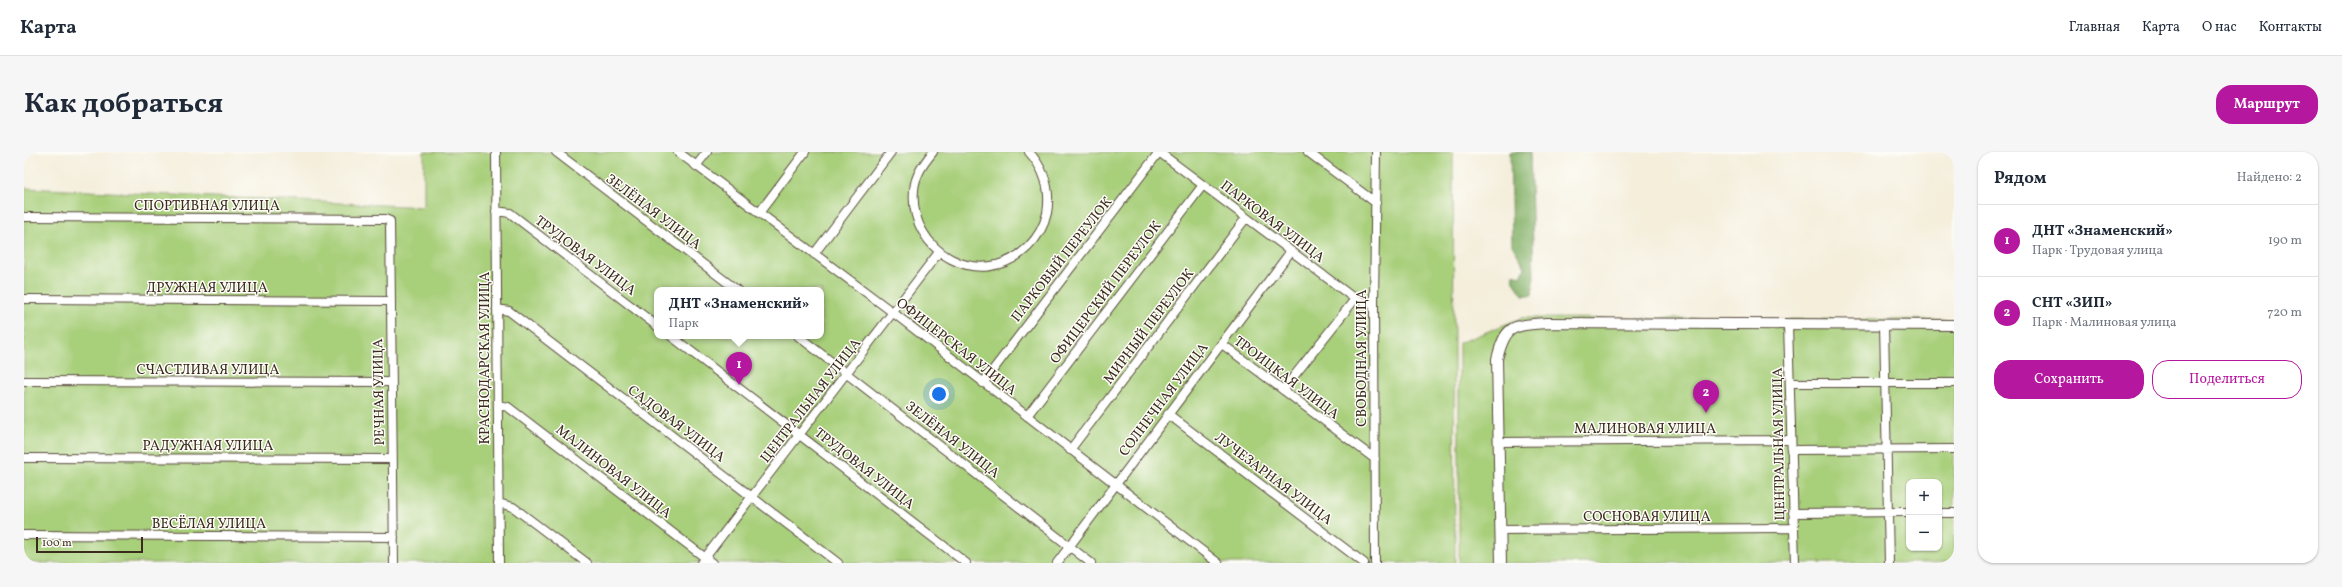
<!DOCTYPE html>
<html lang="ru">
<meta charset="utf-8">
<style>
body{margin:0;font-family:Vollkorn,serif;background:#f6f6f7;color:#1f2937}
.controls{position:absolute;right:12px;bottom:12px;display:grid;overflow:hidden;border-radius:8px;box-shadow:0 1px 3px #0004}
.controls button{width:36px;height:36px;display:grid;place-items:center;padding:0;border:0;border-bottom:1px solid #e0e1e3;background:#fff;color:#1f2937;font:20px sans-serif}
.scale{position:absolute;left:12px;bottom:10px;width:107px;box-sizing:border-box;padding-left:4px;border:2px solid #3b2a1e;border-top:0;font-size:11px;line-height:14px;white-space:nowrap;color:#3b2a1e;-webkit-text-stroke:3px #fdfcf7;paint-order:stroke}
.you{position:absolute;left:915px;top:242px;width:14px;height:14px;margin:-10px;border:3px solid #fff;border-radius:50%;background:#1a73e8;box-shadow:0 0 0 6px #1a73e833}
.badge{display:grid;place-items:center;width:26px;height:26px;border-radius:50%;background:#b5179e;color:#fff;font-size:13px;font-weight:700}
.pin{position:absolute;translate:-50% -33px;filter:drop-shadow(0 1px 2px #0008)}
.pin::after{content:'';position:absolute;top:21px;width:14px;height:12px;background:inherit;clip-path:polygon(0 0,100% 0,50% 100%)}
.popup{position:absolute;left:630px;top:135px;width:170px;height:52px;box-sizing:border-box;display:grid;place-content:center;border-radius:8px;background:#fff;filter:drop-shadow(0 1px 3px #0005);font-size:13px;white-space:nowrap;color:#747a83}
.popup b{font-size:15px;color:#1f2937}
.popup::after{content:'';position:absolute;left:50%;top:100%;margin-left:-8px;border:8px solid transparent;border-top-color:#fff}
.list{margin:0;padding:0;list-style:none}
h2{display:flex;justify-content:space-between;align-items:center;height:52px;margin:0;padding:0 16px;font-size:17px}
h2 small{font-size:13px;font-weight:400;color:#747a83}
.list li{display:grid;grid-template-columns:26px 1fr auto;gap:12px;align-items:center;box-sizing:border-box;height:72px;padding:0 16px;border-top:1px solid #e0e1e3}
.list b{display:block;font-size:15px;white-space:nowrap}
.list p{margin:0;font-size:13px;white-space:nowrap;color:#747a83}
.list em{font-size:13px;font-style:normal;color:#747a83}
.actions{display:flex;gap:8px;padding:12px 16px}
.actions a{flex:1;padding:9px 0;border:1px solid #b5179e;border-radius:16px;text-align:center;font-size:14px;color:#b5179e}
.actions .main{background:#b5179e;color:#fff}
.map{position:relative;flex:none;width:1930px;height:411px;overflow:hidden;border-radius:16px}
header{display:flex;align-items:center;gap:24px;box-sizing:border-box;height:56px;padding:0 20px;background:#fff;border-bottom:1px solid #e0e1e3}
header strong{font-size:19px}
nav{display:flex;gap:22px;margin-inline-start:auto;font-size:14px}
.intro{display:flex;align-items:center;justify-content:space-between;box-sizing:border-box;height:96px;padding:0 24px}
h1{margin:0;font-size:28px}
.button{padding:10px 18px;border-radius:16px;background:#b5179e;color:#fff;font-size:14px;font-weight:700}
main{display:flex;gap:24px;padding:0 24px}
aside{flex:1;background:#fff;border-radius:16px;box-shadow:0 1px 3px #0004}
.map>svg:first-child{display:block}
.green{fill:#a8cf7a;stroke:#727c4c;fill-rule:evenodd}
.forest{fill:#86b26a;stroke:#606e44}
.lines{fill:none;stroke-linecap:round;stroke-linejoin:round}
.minor-casing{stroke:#57473a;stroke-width:10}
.tertiary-casing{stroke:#57473a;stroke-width:12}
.minor{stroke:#fff;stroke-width:8}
.tertiary{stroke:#fff;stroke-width:10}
.labels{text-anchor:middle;stroke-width:3;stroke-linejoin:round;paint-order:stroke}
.street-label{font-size:14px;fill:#3b2a1e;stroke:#fdfcf7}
</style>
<header>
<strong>Карта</strong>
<nav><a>Главная</a><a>Карта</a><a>О нас</a><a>Контакты</a></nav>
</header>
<div class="intro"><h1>Как добраться</h1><a class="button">Маршрут</a></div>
<main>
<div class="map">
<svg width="1930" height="411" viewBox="0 0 1930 411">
<rect width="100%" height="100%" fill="#fdfcf7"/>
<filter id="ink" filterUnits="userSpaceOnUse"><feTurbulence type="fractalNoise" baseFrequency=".025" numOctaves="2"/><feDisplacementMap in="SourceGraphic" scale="8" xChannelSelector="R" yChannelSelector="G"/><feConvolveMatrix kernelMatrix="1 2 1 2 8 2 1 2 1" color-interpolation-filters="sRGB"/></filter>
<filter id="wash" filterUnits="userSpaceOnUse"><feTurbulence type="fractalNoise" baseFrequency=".012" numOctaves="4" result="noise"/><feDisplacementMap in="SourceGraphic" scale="16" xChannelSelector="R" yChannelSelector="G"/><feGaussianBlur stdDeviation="0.9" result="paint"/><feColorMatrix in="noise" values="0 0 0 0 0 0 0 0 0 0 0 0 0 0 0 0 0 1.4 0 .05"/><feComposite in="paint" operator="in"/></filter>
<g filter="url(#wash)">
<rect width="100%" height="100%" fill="#f4eedb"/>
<!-- green -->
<path class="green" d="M 400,0 L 1429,0 L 1431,411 L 0,411 L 0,36 L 400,55 ZM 633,138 L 797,138 L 797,184 L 633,184 Z
M 1497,166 L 1930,168 L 1930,411 L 1435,411 L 1435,191 ZM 1885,330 L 1915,330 L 1915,396 L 1885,396 Z"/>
<!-- forest -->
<path class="forest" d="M 1486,0 L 1506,0 L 1510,124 L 1508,143 L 1499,143 L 1490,130 L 1489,122 L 1497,124 L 1501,115 L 1488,93 Z"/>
</g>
<g filter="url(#ink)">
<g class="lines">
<!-- minor casing -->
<g class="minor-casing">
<path id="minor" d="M 472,0 L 475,411
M 532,0 L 713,138
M 654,0 L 863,156 L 1194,411
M 909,0 C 900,11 891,23 890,38 C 884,100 957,141 1004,95 C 1013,86 1020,75 1023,61 C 1027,38 1021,18 1005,0
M 1135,0 L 1331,147 L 1350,153
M 1284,0 L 1352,51
M 672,14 L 683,0
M 472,59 L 486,61 L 633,174
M 735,61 L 781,0
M 0,65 L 361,67 L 366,69 L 370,411
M 790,102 L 867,0
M 0,147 L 366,149
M 473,157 L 485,159 L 814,411
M 1764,172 L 1771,411
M 1860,173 L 1865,411
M 647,184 L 942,411
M 774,184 L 1067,411
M 1198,192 L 1351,307
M 0,229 L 367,230
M 959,231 L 1135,0
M 1767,231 L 1930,231
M 1259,238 L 1331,147
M 474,253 L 484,255 L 688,411
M 1144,262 L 1340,411
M 1003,264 L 1179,33
M 1475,290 L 1767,288
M 1046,298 L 1222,66
M 1767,298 L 1930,297
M 0,306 L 368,307
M 474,351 L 489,355 L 563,411
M 1769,361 L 1885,360
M 1915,361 L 1930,361
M 1476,378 L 1769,376
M 0,383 L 370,385
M 677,411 L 915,100
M 1033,411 L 1267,99
M 1351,411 L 1350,153 L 1352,0"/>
</g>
<!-- tertiary casing -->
<g class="tertiary-casing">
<path id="tertiary" d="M 1477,411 L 1473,207 C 1482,172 1488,174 1522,171 L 1930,173"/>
</g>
<!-- minor -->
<use href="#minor" class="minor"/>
<!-- tertiary -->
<use href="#tertiary" class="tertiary"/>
</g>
</g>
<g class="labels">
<!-- street labels -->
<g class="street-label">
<text x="183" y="58">СПОРТИВНАЯ УЛИЦА</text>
<text transform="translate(630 59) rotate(37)" y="5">ЗЕЛЁНАЯ УЛИЦА</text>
<text transform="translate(1249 69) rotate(37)" y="5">ПАРКОВАЯ УЛИЦА</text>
<text transform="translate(562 103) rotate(37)" y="5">ТРУДОВАЯ УЛИЦА</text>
<text transform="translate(1037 107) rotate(-52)" y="5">ПАРКОВЫЙ ПЕРЕУЛОК</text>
<text x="183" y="140">ДРУЖНАЯ УЛИЦА</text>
<text transform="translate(1081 140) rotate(-53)" y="5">ОФИЦЕРСКИЙ ПЕРЕУЛОК</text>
<text transform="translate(1124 174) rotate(-53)" y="5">МИРНЫЙ ПЕРЕУЛОК</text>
<text transform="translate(933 194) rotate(38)" y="5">ОФИЦЕРСКАЯ УЛИЦА</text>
<text transform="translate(460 206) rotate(-90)" y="5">КРАСНОДАРСКАЯ УЛИЦА</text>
<text transform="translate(1337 206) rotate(-90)" y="5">СВОБОДНАЯ УЛИЦА</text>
<text x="184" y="222">СЧАСТЛИВАЯ УЛИЦА</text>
<text transform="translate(1263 225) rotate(37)" y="5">ТРОИЦКАЯ УЛИЦА</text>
<text transform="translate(354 240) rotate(-91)" y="5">РЕЧНАЯ УЛИЦА</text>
<text transform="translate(1139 247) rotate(-53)" y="5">СОЛНЕЧНАЯ УЛИЦА</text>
<text transform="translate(786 248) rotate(-52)" y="5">ЦЕНТРАЛЬНАЯ УЛИЦА</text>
<text transform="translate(653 271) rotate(37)" y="5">САДОВАЯ УЛИЦА</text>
<text x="1621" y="281">МАЛИНОВАЯ УЛИЦА</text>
<text transform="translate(929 287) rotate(38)" y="5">ЗЕЛЁНАЯ УЛИЦА</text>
<text transform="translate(1754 292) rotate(-91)" y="5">ЦЕНТРАЛЬНАЯ УЛИЦА</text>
<text x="184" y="298">РАДУЖНАЯ УЛИЦА</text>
<text transform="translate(841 316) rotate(38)" y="5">ТРУДОВАЯ УЛИЦА</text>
<text transform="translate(590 319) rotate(38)" y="5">МАЛИНОВАЯ УЛИЦА</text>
<text transform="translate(1250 326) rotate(37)" y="5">ЛУЧЕЗАРНАЯ УЛИЦА</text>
<text x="1623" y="369">СОСНОВАЯ УЛИЦА</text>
<text x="185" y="376">ВЕСЁЛАЯ УЛИЦА</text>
</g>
</g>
</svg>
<div class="controls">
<button>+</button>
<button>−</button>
</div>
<div class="scale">100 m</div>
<div class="you"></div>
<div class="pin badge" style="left:715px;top:233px">1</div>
<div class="popup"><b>ДНТ «Знаменский»</b>Парк</div>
<div class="pin badge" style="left:1682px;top:261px">2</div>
</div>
<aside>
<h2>Рядом<small>Найдено: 2</small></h2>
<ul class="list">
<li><span class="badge">1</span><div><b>ДНТ «Знаменский»</b><p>Парк · Трудовая улица</p></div><em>190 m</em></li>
<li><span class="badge">2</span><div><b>СНТ «ЗИП»</b><p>Парк · Малиновая улица</p></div><em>720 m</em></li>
</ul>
<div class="actions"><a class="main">Сохранить</a><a>Поделиться</a></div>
</aside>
</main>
